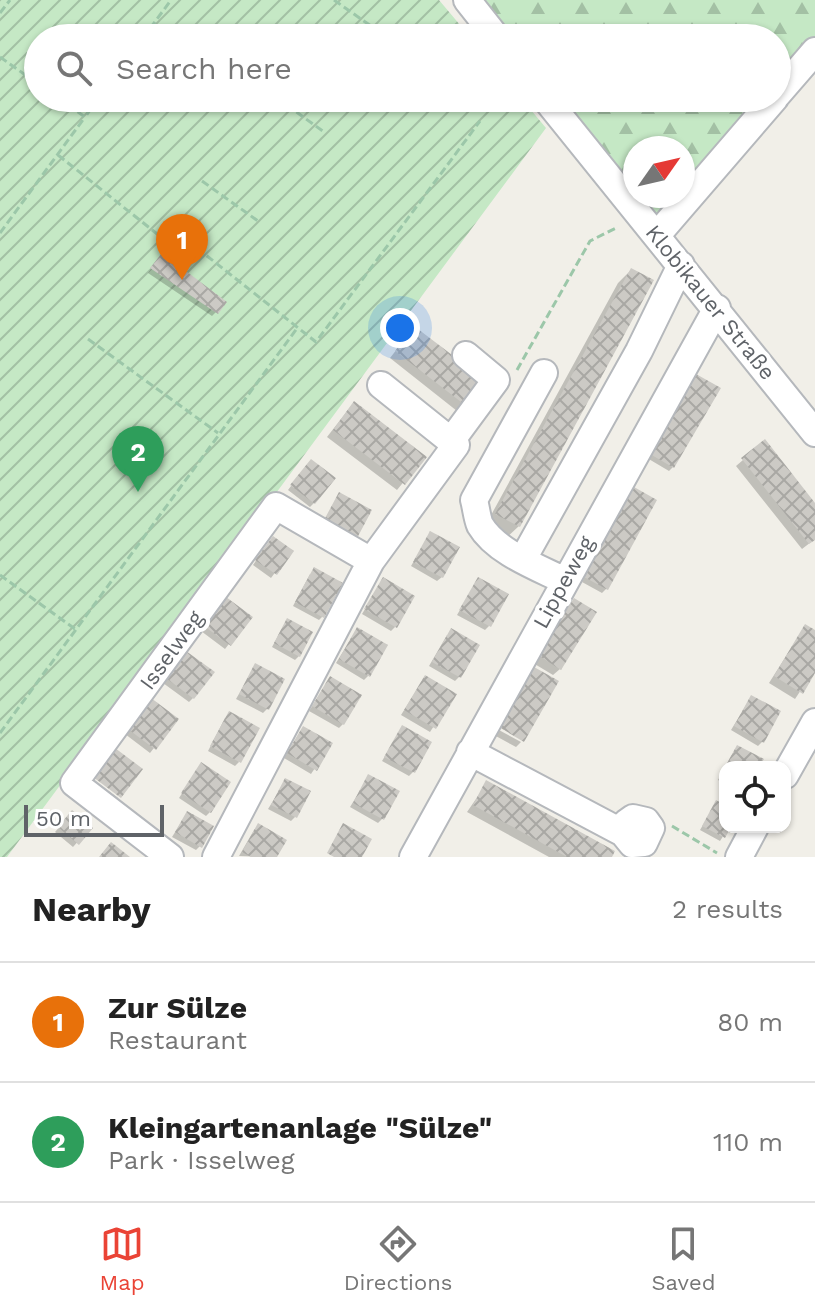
<!DOCTYPE html>
<meta charset="utf-8">
<style>
body{margin:0;font-family:"Work Sans",sans-serif;background:#f2f2f2;color:#222}
.controls{position:absolute;right:24px;bottom:24px;display:grid;overflow:hidden;border-radius:16px;box-shadow:0 2px 6px #0004}
.controls button{width:72px;height:72px;display:grid;place-items:center;padding:0;border:0;border-bottom:2px solid #e0e0e0;background:#fff;color:#222;font:40px sans-serif}
.compass{position:absolute;left:623px;top:136px;width:72px;height:72px;border-radius:50%;background:#fff;box-shadow:0 2px 6px #0004;rotate:56deg}
.scale{position:absolute;left:24px;bottom:20px;width:140px;box-sizing:border-box;padding-left:8px;border:4px solid #5f6368;border-top:0;font-size:22px;line-height:28px;white-space:nowrap;color:#5f6368;-webkit-text-stroke:6px #fff;paint-order:stroke}
.you{position:absolute;left:400px;top:328px;width:28px;height:28px;margin:-20px;border:6px solid #fff;border-radius:50%;background:#1a73e8;box-shadow:0 0 0 12px #1a73e833}
.badge{display:grid;place-items:center;width:52px;height:52px;border-radius:50%;background:#ea4335;color:#fff;font-size:26px;font-weight:700}
.pin{position:absolute;translate:-50% -66px;filter:drop-shadow(0 2px 4px #0008)}
.pin::after{content:'';position:absolute;top:42px;width:28px;height:24px;background:inherit;clip-path:polygon(0 0,100% 0,50% 100%)}
.list{margin:0;padding:0;list-style:none}
h2{display:flex;justify-content:space-between;align-items:center;height:104px;margin:0;padding:0 32px;font-size:34px}
h2 small{font-size:26px;font-weight:400;color:#767676}
.list li{display:grid;grid-template-columns:52px 1fr auto;gap:24px;align-items:center;box-sizing:border-box;height:120px;padding:0 32px;border-top:2px solid #e0e0e0}
.list b{display:block;font-size:30px;white-space:nowrap}
.list p{margin:0;font-size:26px;white-space:nowrap;color:#767676}
.list em{font-size:26px;font-style:normal;color:#767676}
.icon{flex:none;width:44px;height:44px;fill:none;stroke:currentColor;stroke-width:2;stroke-linecap:round;stroke-linejoin:round}
.map{position:relative;flex:none;width:815px;height:857px;overflow:hidden}
.search{position:absolute;background:#fff;box-shadow:0 2px 6px #0004;left:24px;right:24px;top:24px;height:88px;display:flex;align-items:center;gap:20px;box-sizing:border-box;padding:0 28px;border-radius:44px;color:#767676;font-size:30px}
.sheet{height:344px;background:#fff}
nav{display:flex;justify-content:space-around;align-items:center;box-sizing:border-box;height:112px;border-top:2px solid #e0e0e0;background:#fff;font-size:22px;color:#767676}
nav a{display:grid;justify-items:center;gap:4px}
nav .on{color:#ea4335}
.map>svg:first-child{display:block}
.forest{fill:url(#forest-firs)}
.garden{fill:url(#garden-furrows)}
.shadow{fill:#0003}
.building{fill:url(#building-cross-hatch)}
.lines{fill:none;stroke-linecap:round;stroke-linejoin:round}
.minor-casing{stroke:#b5b8bc;stroke-width:30}
.path{stroke:#9cc7a9;stroke-width:3;stroke-dasharray:8 4;stroke-linecap:butt}
.minor{stroke:#fff;stroke-width:26}
.labels{text-anchor:middle;stroke-width:8;stroke-linejoin:round;paint-order:stroke}
.street-label{font-size:22px;fill:#5f6368;stroke:#fff}
</style>
<div class="map">
<svg width="815" height="857" viewBox="0 0 815 857">
<defs>
<pattern id="forest-firs" width="22" height="20" patternUnits="userSpaceOnUse" patternTransform="scale(2)"><rect width="22" height="20" fill="#c5e8c5"/><path d="M5 1l3.5 6h-7zM16 11l3.5 6h-7z" fill="#a3c0a4"/></pattern>
<pattern id="garden-furrows" width="10" height="10" patternUnits="userSpaceOnUse" patternTransform="scale(2)"><rect width="10" height="10" fill="#c5e8c5"/><path d="M-1 1l2-2M0 10L10 0M9 11l2-2" fill="none" stroke="#a3c0a4"/></pattern>
<pattern id="building-cross-hatch" width="8" height="8" patternUnits="userSpaceOnUse" patternTransform="scale(2)"><rect width="8" height="8" fill="#cccac5"/><path d="M0 0l8 8M0 8l8-8" fill="none" stroke="#a9a8a4"/></pattern>
</defs>
<rect width="100%" height="100%" fill="#f1efe8"/>
<!-- forest -->
<path class="forest" d="M 482,0 L 815,0 L 815,47 L 777,91 L 777,38 L 513,38 Z
M 561,98 L 770,98 L 661,223 L 640,196 L 683,196 L 683,148 L 635,148 L 635,190 Z"/>
<!-- garden -->
<path class="garden" d="M 0,0 L 439,0 L 471,38 L 38,38 L 38,98 L 521,98 L 546,128 L 7,857 L 0,857 Z"/>
<!-- shadow -->
<path class="shadow" d="M 158,259 L 216,312 L 212,316 L 148,273 Z
M 631,270 L 519,526 L 505,539 L 484,528 L 618,283 Z
M 408,335 L 464,404 L 457,411 L 390,358 Z
M 697,377 L 673,467 L 669,471 L 647,458 Z
M 348,410 L 424,457 L 397,490 L 327,437 Z
M 764,442 L 815,506 L 815,539 L 802,549 L 736,466 Z
M 307,465 L 314,503 L 310,507 L 288,490 Z
M 634,490 L 606,589 L 602,593 L 582,582 Z
M 430,534 L 442,577 L 437,581 L 411,566 Z
M 269,542 L 291,551 L 271,578 L 253,565 Z
M 310,574 L 323,616 L 319,620 L 293,606 Z
M 478,579 L 489,626 L 485,630 L 457,615 Z
M 383,580 L 395,627 L 391,631 L 362,614 Z
M 574,600 L 560,669 L 553,675 L 533,663 Z
M 222,603 L 250,617 L 225,649 L 201,631 Z
M 284,625 L 299,656 L 295,660 L 272,647 Z
M 805,626 L 815,632 L 815,669 L 795,699 L 769,683 Z
M 357,629 L 368,676 L 364,680 L 336,663 Z
M 447,635 L 459,677 L 455,681 L 429,666 Z
M 182,658 L 193,698 L 189,702 L 163,683 Z
M 255,666 L 267,709 L 263,713 L 236,699 Z
M 425,677 L 454,695 L 430,732 L 401,715 Z
M 330,679 L 343,724 L 339,728 L 309,711 Z
M 751,697 L 762,742 L 758,746 L 731,730 Z
M 147,705 L 176,720 L 150,753 L 125,734 Z
M 225,718 L 239,762 L 235,766 L 208,751 Z
M 402,728 L 413,772 L 409,776 L 382,761 Z
M 497,729 L 521,742 L 516,747 L 494,735 Z
M 300,732 L 331,744 L 311,774 L 284,758 Z
M 734,751 L 757,767 L 725,767 L 725,784 L 718,780 Z
M 198,769 L 210,812 L 206,816 L 179,798 Z
M 369,776 L 382,819 L 378,823 L 350,807 Z
M 92,779 L 118,798 L 115,801 L 90,782 Z
M 286,780 L 295,817 L 291,821 L 268,809 Z
M 487,783 L 609,857 L 549,857 L 467,812 Z
M 716,803 L 725,807 L 725,827 L 729,827 L 720,841 L 700,830 Z
M 72,813 L 90,828 L 73,847 L 55,832 Z
M 187,813 L 200,846 L 196,850 L 172,837 Z
M 258,826 L 274,857 L 239,856 L 254,830 Z"/>
<!-- building -->
<path class="building" d="M 162,253 L 227,302 L 218,314 L 150,268 Z
M 631,268 L 654,280 L 520,527 L 495,514 Z
M 414,326 L 485,380 L 465,405 L 395,351 Z
M 696,374 L 721,388 L 674,468 L 650,454 Z
M 354,401 L 427,457 L 405,485 L 333,430 Z
M 765,439 L 815,503 L 815,540 L 809,544 L 741,458 Z
M 311,459 L 336,478 L 315,504 L 290,485 Z
M 634,487 L 657,500 L 608,590 L 584,577 Z
M 339,492 L 372,510 L 356,540 L 323,522 Z
M 430,531 L 460,547 L 443,578 L 413,562 Z
M 273,536 L 294,551 L 277,575 L 255,560 Z
M 314,567 L 343,583 L 324,618 L 295,602 Z
M 383,577 L 415,596 L 397,628 L 364,609 Z
M 478,577 L 509,594 L 491,627 L 459,610 Z
M 226,597 L 253,617 L 231,646 L 204,626 Z
M 574,598 L 597,612 L 561,670 L 538,655 Z
M 287,618 L 313,632 L 300,657 L 274,643 Z
M 805,624 L 815,630 L 815,673 L 803,694 L 774,676 Z
M 357,627 L 388,645 L 370,677 L 339,659 Z
M 451,628 L 480,645 L 461,678 L 432,662 Z
M 186,651 L 215,672 L 194,699 L 166,678 Z
M 255,663 L 285,679 L 269,710 L 239,694 Z
M 534,667 L 559,681 L 524,742 L 499,727 Z
M 425,675 L 457,694 L 436,729 L 404,710 Z
M 330,676 L 362,695 L 344,725 L 312,706 Z
M 751,695 L 781,711 L 764,743 L 734,726 Z
M 151,698 L 179,719 L 156,750 L 128,729 Z
M 229,711 L 260,728 L 241,763 L 210,746 Z
M 402,725 L 432,742 L 415,773 L 384,757 Z
M 303,726 L 333,743 L 317,771 L 287,753 Z
M 737,745 L 764,759 L 759,767 L 725,767 Z
M 115,748 L 143,769 L 121,798 L 93,777 Z
M 201,762 L 231,782 L 211,813 L 181,793 Z
M 368,774 L 400,791 L 384,820 L 353,803 Z
M 285,778 L 311,791 L 297,818 L 271,805 Z
M 486,780 L 615,851 L 612,857 L 567,857 L 473,805 Z
M 716,800 L 725,805 L 725,827 L 731,827 L 725,838 L 702,826 Z
M 72,810 L 93,828 L 79,845 L 58,827 Z
M 187,811 L 214,826 L 202,848 L 175,832 Z
M 258,823 L 287,840 L 277,857 L 251,857 L 242,852 Z
M 343,823 L 372,839 L 362,857 L 334,857 L 327,853 Z
M 111,842 L 130,857 L 99,857 Z"/>
<g class="lines">
<!-- minor casing -->
<g class="minor-casing">
<path id="minor" d="M 467,0 L 497,38
M 777,95 L 815,51
M 545,98 L 815,433
M 657,235 L 775,98
M 544,373 L 474,500 C 476,507 477,518 480,525 C 496,552 537,567 563,580
M 451,441 L 496,380 L 466,355
M 523,559 L 639,351 L 681,265
M 470,752 L 623,833 L 632,844 L 644,843 L 651,828 L 646,821 L 633,818 L 626,823 L 623,833
M 785,775 L 815,722
M 170,857 L 74,783 L 276,506 L 371,561
M 216,857 L 371,561 L 456,445 L 381,385
M 413,857 L 717,308
M 739,857 L 755,827"/>
</g>
<!-- path -->
<path class="path" d="M 334,0 L 388,38
M 0,13 L 10,0
M 143,38 L 171,0
M 0,57 L 38,84
M 58,98 L 85,117 L 99,98
M 277,98 L 324,132
M 58,155 L 161,237
M 202,181 L 258,221
M 169,226 L 316,342 L 480,121
M 0,233 L 85,117
M 88,339 L 218,433
M 517,370 L 590,241 L 618,227
M 0,575 L 75,629
M 0,733 L 298,327
M 672,826 L 717,853"/>
<!-- minor -->
<use href="#minor" class="minor"/>
</g>
<g class="labels">
<!-- street labels -->
<g class="street-label">
<text transform="translate(711 302) rotate(51)" y="8">Klobikauer Straße</text>
<text transform="translate(563 582) rotate(-61)" y="8">Lippeweg</text>
<text transform="translate(171 650) rotate(-54)" y="8">Isselweg</text>
</g>
</g>
</svg>
<div class="controls">
<button><svg class="icon" aria-label="locate" viewBox="0 0 24 24"><circle cx="12" cy="12" r="6"/><path d="M12 2v4M12 18v4M2 12h4M18 12h4"/></svg></button>
</div>
<svg class="compass" viewBox="-18 -18 36 36"><path d="M0-13l5 13h-10z" fill="#e53935"/><path d="M0 13l5-13h-10z" fill="#767676"/></svg>
<div class="scale">50 m</div>
<div class="you"></div>
<div class="pin badge" style="left:182px;top:280px;background:#e8710a">1</div>
<div class="pin badge" style="left:138px;top:492px;background:#2e9e5b">2</div>
<div class="search"><svg class="icon" aria-label="search" viewBox="0 0 24 24"><circle cx="10" cy="10" r="6"/><path d="M15 15l6 6"/></svg>Search here</div>
</div>
<section class="sheet">
<h2>Nearby<small>2 results</small></h2>
<ul class="list">
<li><span class="badge" style="background:#e8710a">1</span><div><b>Zur Sülze</b><p>Restaurant</p></div><em>80 m</em></li>
<li><span class="badge" style="background:#2e9e5b">2</span><div><b>Kleingartenanlage &quot;Sülze&quot;</b><p>Park · Isselweg</p></div><em>110 m</em></li>
</ul>
</section>
<nav>
<a class="on"><svg class="icon" aria-label="map" viewBox="0 0 24 24"><path d="M3 6l6-2 6 2 6-2v14l-6 2-6-2-6 2zM9 4v14M15 6v14"/></svg>Map</a>
<a><svg class="icon" aria-label="directions" viewBox="0 0 24 24"><path d="M12 3l9 9-9 9-9-9zM9 14v-3h6M13 9l2 2-2 2"/></svg>Directions</a>
<a><svg class="icon" aria-label="saved" viewBox="0 0 24 24"><path d="M7 4h10v16l-5-4-5 4z"/></svg>Saved</a>
</nav>
